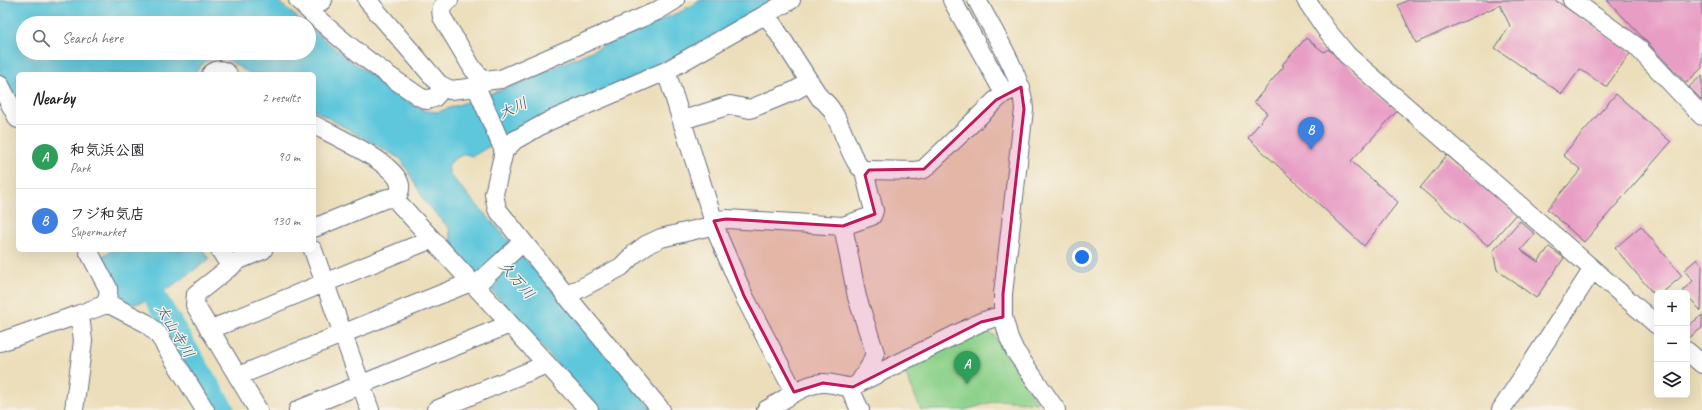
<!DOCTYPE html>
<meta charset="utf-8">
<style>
body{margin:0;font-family:Caveat,"Klee One",sans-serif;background:#f6f6f6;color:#202124}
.controls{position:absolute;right:12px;bottom:12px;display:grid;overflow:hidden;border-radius:6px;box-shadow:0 4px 16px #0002}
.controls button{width:36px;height:36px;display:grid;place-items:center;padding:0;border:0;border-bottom:1px solid #e0e0e0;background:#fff;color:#202124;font:20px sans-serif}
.you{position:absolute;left:1082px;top:257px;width:14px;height:14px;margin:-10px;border:3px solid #fff;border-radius:50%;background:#1a73e8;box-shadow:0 0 0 6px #1a73e833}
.badge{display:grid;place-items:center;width:26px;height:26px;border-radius:50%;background:#111827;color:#fff;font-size:13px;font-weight:700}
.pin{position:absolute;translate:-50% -33px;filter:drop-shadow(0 1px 2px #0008)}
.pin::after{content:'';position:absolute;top:21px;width:14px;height:12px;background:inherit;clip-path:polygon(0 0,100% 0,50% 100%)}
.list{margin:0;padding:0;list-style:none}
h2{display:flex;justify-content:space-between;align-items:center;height:52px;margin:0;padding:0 16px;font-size:17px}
h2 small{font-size:13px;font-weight:400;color:#757577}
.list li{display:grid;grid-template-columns:26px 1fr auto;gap:12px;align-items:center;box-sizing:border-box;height:64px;padding:0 16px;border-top:1px solid #e0e0e0}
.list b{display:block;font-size:15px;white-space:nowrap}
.list p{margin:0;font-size:13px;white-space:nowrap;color:#757577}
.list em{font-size:13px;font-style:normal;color:#757577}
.icon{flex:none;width:22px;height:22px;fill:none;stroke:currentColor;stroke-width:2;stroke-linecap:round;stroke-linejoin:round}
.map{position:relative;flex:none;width:1702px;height:410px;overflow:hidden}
.search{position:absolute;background:#fff;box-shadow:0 4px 16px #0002;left:16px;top:16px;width:300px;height:44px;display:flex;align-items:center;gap:10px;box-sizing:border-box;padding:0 14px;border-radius:22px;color:#757577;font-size:15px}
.panel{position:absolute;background:#fff;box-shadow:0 4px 16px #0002;left:16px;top:72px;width:300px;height:180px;border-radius:6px}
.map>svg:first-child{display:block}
.green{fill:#8cd18a;stroke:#548074}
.water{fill:#5fc7dc;stroke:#3d7b9d}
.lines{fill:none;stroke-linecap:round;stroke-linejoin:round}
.river{stroke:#5fc7dc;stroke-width:23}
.building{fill:#e89dc5}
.minor-casing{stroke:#646c7e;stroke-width:20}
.minor{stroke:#fff;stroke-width:18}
.marked{fill:#c2185b;fill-opacity:0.2;stroke:#c2185b;stroke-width:3;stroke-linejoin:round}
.labels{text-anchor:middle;stroke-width:3;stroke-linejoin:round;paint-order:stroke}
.water-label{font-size:15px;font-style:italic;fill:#2c557e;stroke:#f7f3e8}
</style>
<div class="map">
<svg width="1702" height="410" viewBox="0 0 1702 410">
<rect width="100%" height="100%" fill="#f7f3e8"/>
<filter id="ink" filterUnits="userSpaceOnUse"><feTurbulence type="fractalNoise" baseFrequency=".025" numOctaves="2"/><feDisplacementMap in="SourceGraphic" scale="8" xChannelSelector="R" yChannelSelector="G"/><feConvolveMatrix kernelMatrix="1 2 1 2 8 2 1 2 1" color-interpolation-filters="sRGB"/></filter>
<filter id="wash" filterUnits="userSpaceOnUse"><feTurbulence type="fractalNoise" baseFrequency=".012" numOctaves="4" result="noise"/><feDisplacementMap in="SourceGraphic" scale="16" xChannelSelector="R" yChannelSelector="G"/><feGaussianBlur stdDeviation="0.9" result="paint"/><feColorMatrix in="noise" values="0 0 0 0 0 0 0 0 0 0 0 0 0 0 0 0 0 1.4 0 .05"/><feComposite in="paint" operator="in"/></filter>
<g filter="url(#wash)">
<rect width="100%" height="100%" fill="#ecdeba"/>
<!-- green -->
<path class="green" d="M 978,331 L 988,331 L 994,335 L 1037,403 L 999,400 L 965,410 L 921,410 L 903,368 Z"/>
<!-- water -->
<path class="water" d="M 0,0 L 276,0 L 304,23 L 23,23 L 23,53 L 309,53 L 309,27 L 343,55 L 408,102 L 426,111 L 438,112 L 512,86 L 682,11 L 701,0 L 778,0 L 688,52 L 506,136 L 473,156 L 465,154 L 454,159 L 448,166 L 450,175 L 600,343 L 653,410 L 598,410 L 452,246 L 449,228 L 426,203 L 401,159 L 314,110 L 314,74 L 251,74 L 224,58 L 217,57 L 204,62 L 194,74 L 18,74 L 18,109 L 0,75 Z
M 113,250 L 203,250 L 209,259 C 195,269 142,312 126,303 C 116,297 105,268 99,258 Z"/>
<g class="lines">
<!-- river -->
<path class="river" d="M 131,250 L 158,302 L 223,410"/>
</g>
<g id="blocks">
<!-- building -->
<path class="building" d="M 1408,0 L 1555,0 L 1631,52 L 1606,87 L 1580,69 L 1562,94 L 1495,48 L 1510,26 L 1500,5 L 1416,43 L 1398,5 Z
M 1607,0 L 1702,0 L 1702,68 L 1686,83 Z
M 1306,38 L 1324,52 L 1328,49 L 1398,110 L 1351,161 L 1398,202 L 1364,246 L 1248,138 L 1267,113 L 1254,102 L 1284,66 L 1282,65 Z
M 1702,75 L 1702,100 L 1689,87 Z
M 1616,94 L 1671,142 L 1584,242 L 1547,209 L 1581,170 L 1563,155 Z
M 1447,155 L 1516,214 L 1488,246 L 1420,188 Z
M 1520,221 L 1535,234 L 1521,250 L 1538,262 L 1549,247 L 1564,258 L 1536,298 L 1497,270 L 1493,251 Z
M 1641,226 L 1682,276 L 1662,293 L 1657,293 L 1657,298 L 1615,248 Z
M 1697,259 L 1702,265 L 1701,311 L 1683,290 L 1693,281 L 1684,270 Z
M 1702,315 L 1702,328 L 1687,339 L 1687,325 L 1688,326 Z"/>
</g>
</g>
<g filter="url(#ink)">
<use href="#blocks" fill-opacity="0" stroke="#646c7e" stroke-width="1"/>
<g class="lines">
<!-- minor casing -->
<g class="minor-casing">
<path id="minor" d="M 298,0 C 335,37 376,68 420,97 L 427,100 L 434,98 L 443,88
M 367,0 L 439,84 L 450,90 L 469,88 L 476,86 L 484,81 L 501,79 L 517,72 L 657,11 L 675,0
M 449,0 C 442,5 440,9 442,17 L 473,69 L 484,81
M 952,0 L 1004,93
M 977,0 C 992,30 1023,76 1024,109 L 1003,294 L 1003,317 L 1009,338 L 1015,351 L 1056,410
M 1306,0 L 1325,28 L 1347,55 L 1657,325
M 1572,0 L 1636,46 L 1702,116
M 314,7 L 323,0
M 766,14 L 820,98 C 839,110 845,146 858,165 C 860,168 864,170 867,173
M 666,71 L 719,238 L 744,296 L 794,392
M 211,74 C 217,69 222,69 228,74
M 0,85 L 18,119
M 476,86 L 504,151 L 494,194 L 497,209 L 565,294 L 661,410
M 683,120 L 730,105 L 750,109 L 794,91 L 810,82
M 314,125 C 333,135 396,163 400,185 C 401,191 398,195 395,199
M 504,151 L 515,140 L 549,121 L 666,71 L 791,0
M 714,221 L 726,219 L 843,226 L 872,216 L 874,211 L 865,175 L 869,170 L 915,171 L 924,169 L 996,100 L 1004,93 L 1021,87
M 843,226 L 857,297 L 875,353 L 870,366 L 859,383
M 314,228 L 382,200 L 388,198 L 395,199 L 589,410
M 88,250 L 108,288 C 109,295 108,299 104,305
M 220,250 L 231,267
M 313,250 L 370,410
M 475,286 L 523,242
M 566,296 L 621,267 L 634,254 L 646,245 L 661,238 L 715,225
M 80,314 L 104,305 L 111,305 L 146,323 L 158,334 L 205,410
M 209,330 L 432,239
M 0,342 L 80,314 L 83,341 L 74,410
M 1687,351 L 1702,364
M 238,376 L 471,282
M 853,387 L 852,393 L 860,410
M 258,410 L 195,305 L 196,294 L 239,260 L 263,250
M 298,410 L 510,324
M 436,410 L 547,364
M 766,410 C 784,401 800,385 822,383 C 832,382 843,388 853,387 L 859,383 L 981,322 L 993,318 L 1003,317
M 1501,410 L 1593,269"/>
</g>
<!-- minor -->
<use href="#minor" class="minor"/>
</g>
</g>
<!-- marked area -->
<path class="marked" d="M 1021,87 L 1024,109 L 1003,294 L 1003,317 L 981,322 L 853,387 L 823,383 L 794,392 L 744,296 L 714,221 L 726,219 L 843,226 L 875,214 L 865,175 L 869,170 L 924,169 L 996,100 Z"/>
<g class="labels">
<!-- water labels -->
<g class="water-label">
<text transform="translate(513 108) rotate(-24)" y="5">大川</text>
<text transform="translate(517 280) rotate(49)" y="5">久万川</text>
<text transform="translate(175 331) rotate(59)" y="5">太山寺川</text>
</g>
</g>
</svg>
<div class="controls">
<button>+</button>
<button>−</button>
<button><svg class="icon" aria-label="layers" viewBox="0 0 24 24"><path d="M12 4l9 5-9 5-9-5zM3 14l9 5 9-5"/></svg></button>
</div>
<div class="you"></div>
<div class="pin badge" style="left:967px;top:384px;background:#2e9e5b">A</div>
<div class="pin badge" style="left:1311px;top:150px;background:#3f7fe0">B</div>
<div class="search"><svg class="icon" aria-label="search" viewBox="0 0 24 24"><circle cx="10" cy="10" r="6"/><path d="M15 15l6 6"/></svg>Search here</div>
<section class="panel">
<h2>Nearby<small>2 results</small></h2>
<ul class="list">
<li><span class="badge" style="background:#2e9e5b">A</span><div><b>和気浜公園</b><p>Park</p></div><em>90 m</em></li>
<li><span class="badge" style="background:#3f7fe0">B</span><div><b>フジ和気店</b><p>Supermarket</p></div><em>130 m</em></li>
</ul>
</section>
</div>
